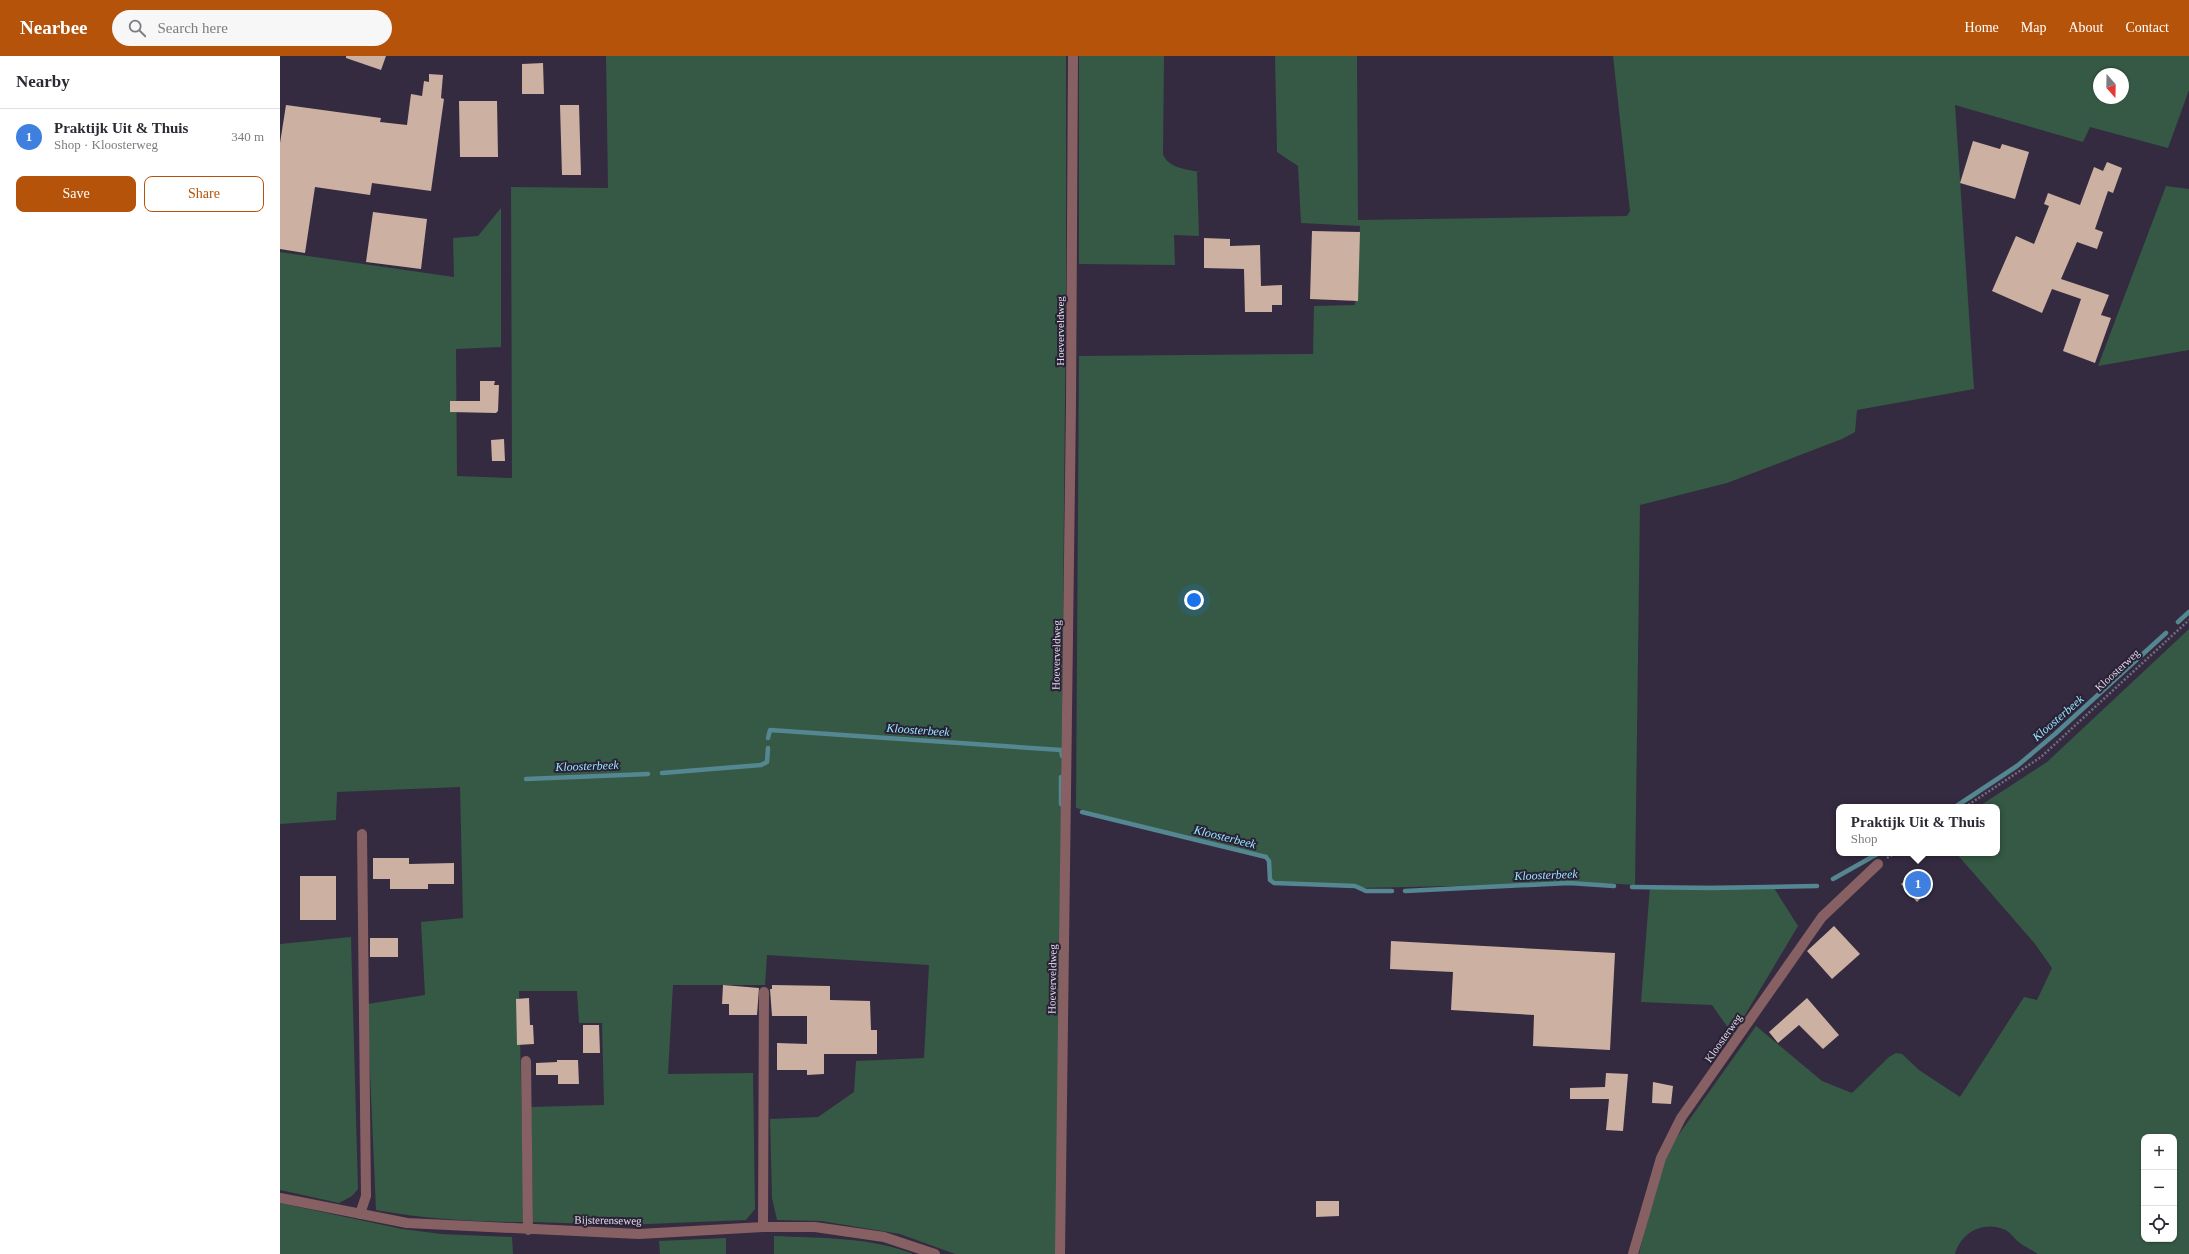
<!DOCTYPE html>
<meta charset="utf-8">
<style>
body{margin:0;font-family:"Times New Roman",serif;background:#f7f7f7;color:#2b2b33}
.controls{position:absolute;right:12px;bottom:12px;display:grid;overflow:hidden;border-radius:8px;box-shadow:0 1px 3px #0004}
.controls button{width:36px;height:36px;display:grid;place-items:center;padding:0;border:0;border-bottom:1px solid #e1e1e2;background:#fff;color:#2b2b33;font:20px sans-serif}
.compass{position:absolute;left:1813px;top:12px;width:36px;height:36px;border-radius:50%;background:#fff;box-shadow:0 1px 3px #0004;rotate:160deg}
.you{position:absolute;left:914px;top:544px;width:14px;height:14px;margin:-10px;border:3px solid #fff;border-radius:50%;background:#1a73e8;box-shadow:0 0 0 6px #1a73e833}
.badge{display:grid;place-items:center;width:26px;height:26px;border-radius:50%;background:#b45309;color:#fff;font-size:13px;font-weight:700}
.pin{position:absolute;translate:-50% -50%;border:2px solid #fff;box-shadow:0 1px 4px #0006}
.popup{position:absolute;left:1556px;top:748px;width:164px;height:52px;box-sizing:border-box;display:grid;place-content:center;border-radius:8px;background:#fff;filter:drop-shadow(0 1px 3px #0005);font-size:13px;white-space:nowrap;color:#7c7c81}
.popup b{font-size:15px;color:#2b2b33}
.popup::after{content:'';position:absolute;left:50%;top:100%;margin-left:-8px;border:8px solid transparent;border-top-color:#fff}
.list{margin:0;padding:0;list-style:none}
h2{display:flex;justify-content:space-between;align-items:center;height:52px;margin:0;padding:0 16px;font-size:17px}
h2 small{font-size:13px;font-weight:400;color:#7c7c81}
.list li{display:grid;grid-template-columns:26px 1fr auto;gap:12px;align-items:center;box-sizing:border-box;height:56px;padding:0 16px;border-top:1px solid #e1e1e2}
.list b{display:block;font-size:15px;white-space:nowrap}
.list p{margin:0;font-size:13px;white-space:nowrap;color:#7c7c81}
.list em{font-size:13px;font-style:normal;color:#7c7c81}
.actions{display:flex;gap:8px;padding:12px 16px}
.actions a{flex:1;padding:9px 0;border:1px solid #b45309;border-radius:8px;text-align:center;font-size:14px;color:#b45309}
.actions .main{background:#b45309;color:#fff}
.icon{flex:none;width:22px;height:22px;fill:none;stroke:currentColor;stroke-width:2;stroke-linecap:round;stroke-linejoin:round}
.map{position:relative;flex:none;width:1909px;height:1198px;overflow:hidden}
header{display:flex;align-items:center;gap:24px;box-sizing:border-box;height:56px;padding:0 20px;background:#b45309;color:#fff}
header strong{font-size:19px}
nav{display:flex;gap:22px;margin-inline-start:auto;font-size:14px}
.search{width:280px;height:36px;background:#f7f7f7;display:flex;align-items:center;gap:10px;box-sizing:border-box;padding:0 14px;border-radius:22px;color:#7c7c81;font-size:15px}
main{display:flex}
aside{flex:1;background:#fff}
.map>svg:first-child{display:block}
.green{fill:#355944;fill-rule:evenodd}
.lines{fill:none;stroke-linecap:round;stroke-linejoin:round}
.stream{stroke:#558793;stroke-width:4.5}
.building{fill:#ccb0a1}
.path{stroke:#736c7e;stroke-width:2.5;stroke-dasharray:2 2;stroke-linecap:butt}
.minor{stroke:#876064;stroke-width:10}
.labels{text-anchor:middle;stroke-width:4;stroke-linejoin:round;paint-order:stroke}
.street-label{font-size:11px;fill:#e1dce9;stroke:#2a2136}
.water-label{font-size:12px;font-style:italic;fill:#94e8fd;stroke:#2a2136}
</style>
<header>
<strong>Nearbee</strong>
<div class="search"><svg class="icon" aria-label="search" viewBox="0 0 24 24"><circle cx="10" cy="10" r="6"/><path d="M15 15l6 6"/></svg>Search here</div>
<nav><a>Home</a><a>Map</a><a>About</a><a>Contact</a></nav>
</header>
<main>
<aside>
<h2>Nearby<small></small></h2>
<ul class="list">
<li><span class="badge" style="background:#3f7fe0">1</span><div><b>Praktijk Uit &amp; Thuis</b><p>Shop · Kloosterweg</p></div><em>340 m</em></li>
</ul>
<div class="actions"><a class="main">Save</a><a>Share</a></div>
</aside>
<div class="map">
<svg width="1909" height="1198" viewBox="0 0 1909 1198">
<rect width="100%" height="100%" fill="#342b40"/>
<!-- green -->
<path class="green" d="M 326,0 L 786,0 L 786,237 L 777,1198 L 675,1198 L 620,1178 L 541,1165 L 497,1164 L 492,1142 L 490,1063 L 538,1061 L 574,1036 L 576,1005 L 644,1002 L 649,909 L 487,899 L 485,929 L 393,929 L 388,1018 L 473,1017 L 475,1153 L 466,1164 L 343,1169 L 253,1166 L 251,1051 L 324,1049 L 322,967 L 299,967 L 297,935 L 239,935 L 244,1166 C 194,1166 145,1163 96,1154 L 87,948 L 145,939 L 141,866 L 183,862 L 180,731 L 57,736 L 56,764 L 0,768 L 0,196 L 174,221 L 173,182 L 198,180 L 221,152 L 221,291 L 176,293 L 177,420 L 232,422 L 231,131 L 328,132 Z
M 799,0 L 884,0 L 883,98 C 888,112 907,114 921,116 L 917,116 L 919,180 L 894,179 L 895,209 L 799,208 Z
M 995,0 L 1077,0 L 1078,164 L 1347,160 L 1350,155 L 1333,0 L 1909,0 L 1909,34 L 1888,92 L 1810,71 L 1803,86 L 1675,49 L 1694,333 L 1577,354 L 1575,376 L 1562,383 L 1447,427 L 1360,449 L 1355,829 L 1324,827 L 1079,832 L 1073,829 L 992,825 L 990,802 L 796,752 L 799,300 L 1033,298 L 1034,250 L 1075,249 L 1080,170 L 1021,167 L 1018,110 L 997,96 ZM 1819,18 L 1843,18 L 1843,42 L 1819,42 Z
M 1886,130 L 1909,133 L 1909,294 L 1818,310 Z
M 1909,573 L 1909,1198 L 1758,1198 C 1752,1194 1745,1191 1740,1187 C 1734,1183 1730,1175 1723,1173 C 1702,1165 1681,1177 1675,1198 L 1359,1198 L 1378,1116 L 1397,1081 L 1476,970 L 1542,1025 L 1572,1037 L 1609,1001 L 1616,997 L 1622,998 L 1639,1014 L 1680,1041 L 1744,941 L 1757,944 L 1772,912 L 1755,888 L 1676,797 L 1717,797 L 1717,751 L 1698,751 L 1767,706 ZM 1864,1081 L 1894,1081 L 1894,1183 L 1864,1183 Z
M 1492,829 L 1518,870 L 1453,979 L 1432,949 L 1361,946 L 1370,830 Z
M 71,881 L 78,1133 L 72,1140 L 59,1147 L 0,1134 L 0,888 Z
M 0,1147 L 122,1173 L 161,1178 L 232,1181 L 233,1198 L 0,1198 Z
M 494,1180 C 538,1182 592,1181 633,1198 L 494,1198 Z
M 446,1182 L 446,1198 L 380,1198 L 379,1185 Z"/>
<g class="lines">
<!-- stream -->
<path class="stream" d="M 1898,566 L 1909,556
M 488,682 L 490,674 L 781,694 L 782,700
M 382,717 L 481,709 L 487,706 L 488,692
M 781,721 L 781,748 L 783,750
M 246,723 L 368,718
M 1675,751 L 1737,710 L 1775,678 L 1886,577
M 802,756 L 986,801 L 989,805 L 990,824 L 994,827 L 1075,830 L 1086,835 L 1112,835
M 1553,823 L 1599,797
M 1352,831 L 1431,832 L 1537,830
M 1125,835 L 1289,827 L 1334,830"/>
</g>
<!-- building -->
<path class="building" d="M 66,0 L 106,0 L 101,14 L 66,2 Z
M 263,7 L 264,38 L 242,38 L 242,8 Z
M 149,18 L 163,19 L 161,42 L 164,43 L 151,135 L 92,127 L 90,139 L 35,131 L 25,197 L 0,193 L 0,87 L 6,49 L 101,62 L 100,66 L 127,69 L 131,38 L 142,40 L 144,25 L 149,26 Z
M 179,45 L 217,45 L 218,101 L 180,101 Z
M 280,49 L 299,49 L 301,119 L 282,119 Z
M 1693,85 L 1720,93 L 1722,88 L 1749,96 L 1735,143 L 1680,127 Z
M 1827,106 L 1842,112 L 1833,137 L 1828,135 L 1815,173 L 1823,176 L 1817,193 L 1797,186 L 1781,223 L 1829,239 L 1821,259 L 1831,262 L 1815,307 L 1783,295 L 1801,243 L 1772,233 L 1762,257 L 1712,235 L 1736,180 L 1754,188 L 1769,150 L 1764,148 L 1768,137 L 1800,149 L 1814,111 L 1823,115 Z
M 93,156 L 147,163 L 141,213 L 86,206 Z
M 1032,175 L 1080,176 L 1078,245 L 1030,243 Z
M 924,182 L 950,183 L 950,190 L 980,189 L 981,230 L 1002,229 L 1002,249 L 992,249 L 992,256 L 965,256 L 964,213 L 924,212 Z
M 200,325 L 215,325 L 214,329 L 219,329 L 218,355 L 216,357 L 170,356 L 170,345 L 200,345 Z
M 224,383 L 225,405 L 212,405 L 211,384 Z
M 93,802 L 129,802 L 129,808 L 174,807 L 174,828 L 148,828 L 148,833 L 110,833 L 110,823 L 93,823 Z
M 1635,816 L 1650,833 L 1637,846 L 1621,828 Z
M 20,820 L 56,820 L 56,864 L 20,864 Z
M 1554,870 L 1580,898 L 1552,923 L 1527,895 Z
M 90,882 L 118,882 L 118,901 L 90,901 Z
M 1111,885 L 1335,897 L 1330,994 L 1253,990 L 1254,959 L 1171,954 L 1173,916 L 1110,913 Z
M 443,929 L 479,932 L 477,959 L 449,959 L 449,948 L 442,948 Z
M 492,929 L 550,930 L 550,944 L 590,945 L 591,974 L 597,974 L 597,998 L 544,998 L 544,1018 L 527,1019 L 527,1014 L 497,1014 L 497,987 L 527,988 L 527,960 L 492,960 L 490,933 L 492,933 Z
M 249,942 L 250,969 L 253,969 L 254,988 L 237,989 L 236,943 Z
M 1527,942 L 1559,979 L 1543,993 L 1519,969 L 1498,987 L 1489,976 Z
M 303,969 L 319,969 L 320,997 L 303,997 Z
M 277,1004 L 298,1004 L 299,1028 L 278,1028 L 278,1019 L 256,1019 L 256,1007 L 277,1006 Z
M 1326,1017 L 1348,1018 L 1343,1075 L 1326,1074 L 1329,1043 L 1290,1043 L 1290,1032 L 1325,1031 Z
M 1373,1026 L 1393,1030 L 1391,1048 L 1372,1047 Z
M 1036,1145 L 1059,1145 L 1059,1160 L 1036,1161 Z"/>
<g class="lines">
<!-- path -->
<path class="path" d="M 1685,751 L 1761,701 L 1909,564
M 1607,802 L 1615,797"/>
<!-- minor -->
<path class="minor" d="M 246,1005 L 248,1174
M 0,1142 L 127,1167 L 359,1178 L 483,1171 L 535,1171 L 604,1181 L 655,1198
M 80,1158 L 86,1140 L 82,778
M 483,1171 L 484,936
M 780,1198 L 791,349 L 793,0
M 1353,1198 L 1381,1102 L 1401,1062 L 1542,861 L 1598,808"/>
</g>
<g class="labels">
<!-- street labels -->
<g class="street-label">
<text transform="translate(780 275) rotate(-90)" y="4">Hoeverveldweg</text>
<text transform="translate(776 599) rotate(-89)" y="4">Hoeverveldweg</text>
<text transform="translate(1837 614) rotate(-43)" y="4">Kloosterweg</text>
<text transform="translate(772 923) rotate(-89)" y="4">Hoeverveldweg</text>
<text transform="translate(1443 982) rotate(-55)" y="4">Kloosterweg</text>
<text transform="translate(328 1164) rotate(1)" y="4">Bijsterenseweg</text>
</g>
<!-- water labels -->
<g class="water-label">
<text transform="translate(1778 662) rotate(-41)" y="4">Kloosterbeek</text>
<text transform="translate(638 674) rotate(4)" y="4">Kloosterbeek</text>
<text transform="translate(307 710) rotate(-2)" y="4">Kloosterbeek</text>
<text transform="translate(945 781) rotate(14)" y="4">Kloosterbeek</text>
<text transform="translate(1266 819) rotate(-2)" y="4">Kloosterbeek</text>
</g>
</g>
</svg>
<div class="controls">
<button>+</button>
<button>−</button>
<button><svg class="icon" aria-label="locate" viewBox="0 0 24 24"><circle cx="12" cy="12" r="6"/><path d="M12 2v4M12 18v4M2 12h4M18 12h4"/></svg></button>
</div>
<svg class="compass" viewBox="-18 -18 36 36"><path d="M0-13l5 13h-10z" fill="#e53935"/><path d="M0 13l5-13h-10z" fill="#7c7c81"/></svg>
<div class="you"></div>
<div class="pin badge" style="left:1638px;top:828px;background:#3f7fe0">1</div>
<div class="popup"><b>Praktijk Uit &amp; Thuis</b>Shop</div>
</div>
</main>
